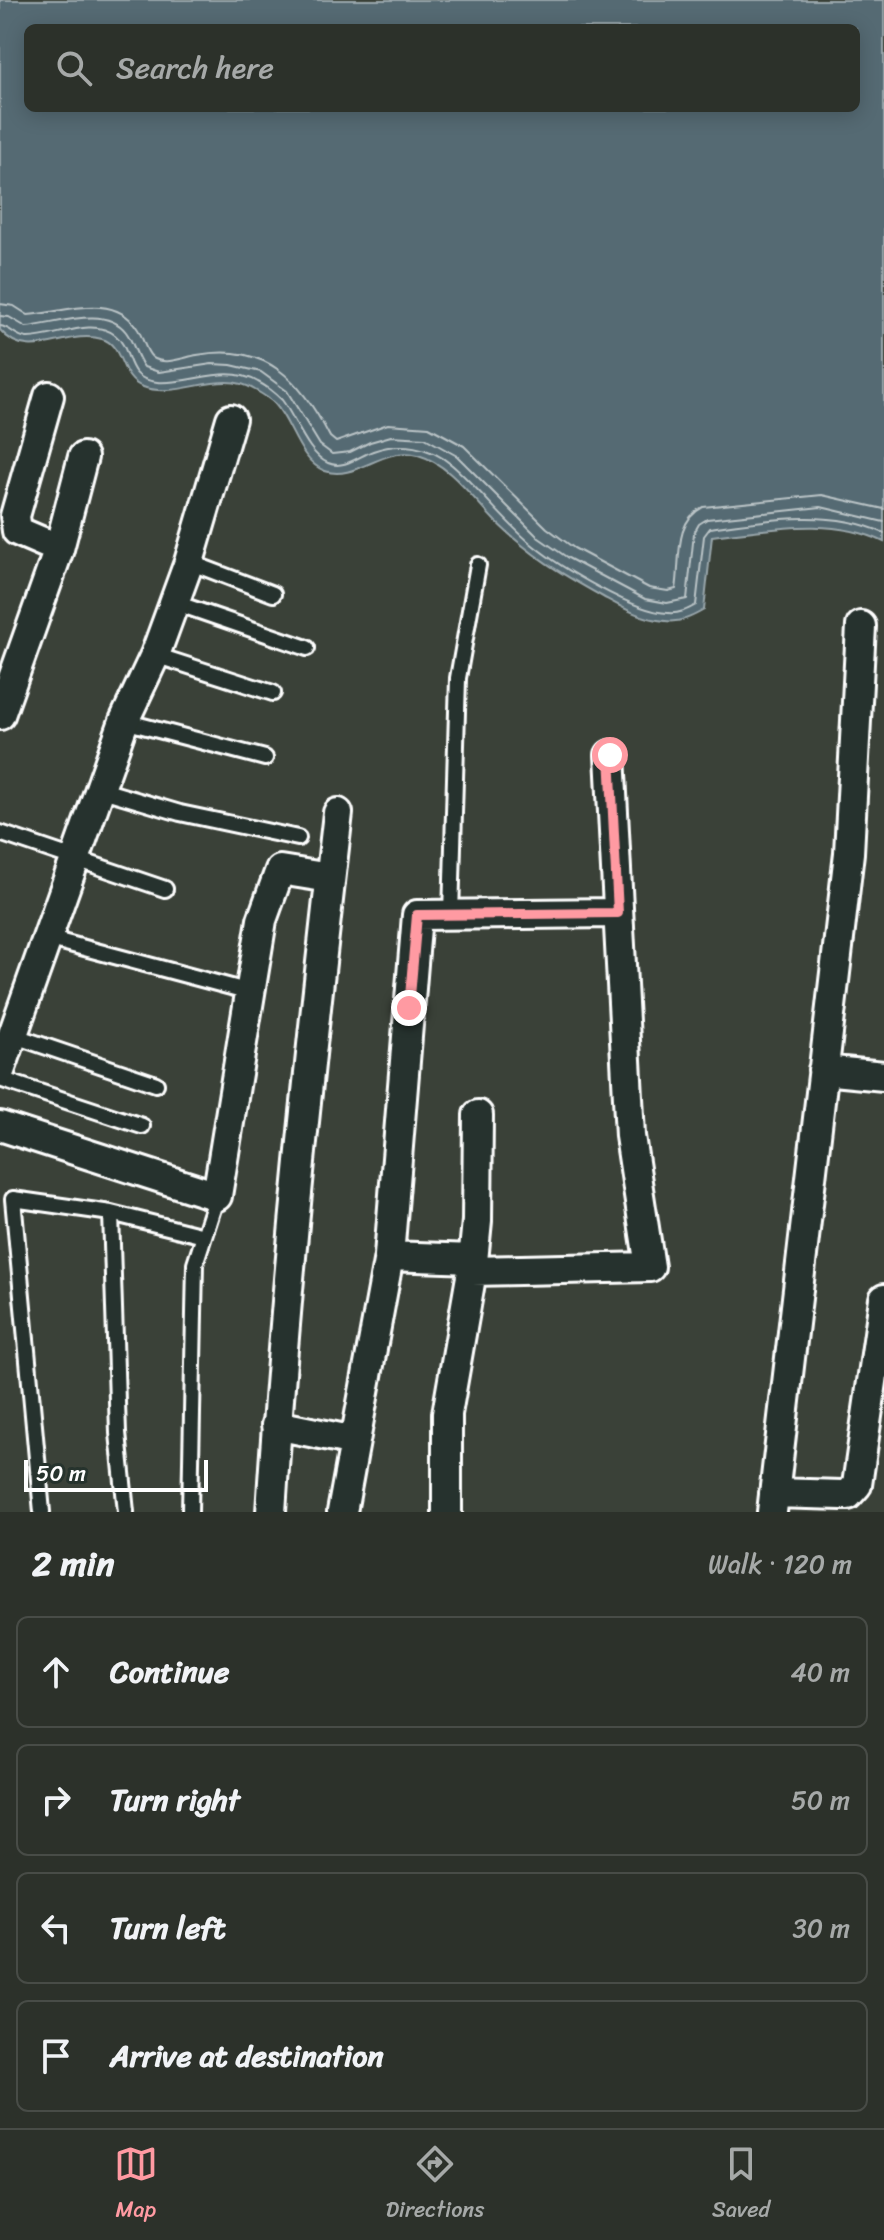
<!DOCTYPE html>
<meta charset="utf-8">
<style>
body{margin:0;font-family:Sriracha,sans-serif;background:#383d36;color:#f1f3f6}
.scale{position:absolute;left:24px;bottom:20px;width:184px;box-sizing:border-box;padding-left:8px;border:4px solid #fff;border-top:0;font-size:22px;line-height:28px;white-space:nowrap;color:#fff;-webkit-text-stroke:6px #26332d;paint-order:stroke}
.stop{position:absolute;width:24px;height:24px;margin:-18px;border:6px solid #ff9aa2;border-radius:50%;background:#fff}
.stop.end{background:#ff9aa2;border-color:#fff;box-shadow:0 2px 8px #0008}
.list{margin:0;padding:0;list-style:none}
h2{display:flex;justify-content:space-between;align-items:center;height:104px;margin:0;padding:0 32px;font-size:34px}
h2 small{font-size:26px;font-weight:400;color:#a6a9a8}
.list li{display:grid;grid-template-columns:52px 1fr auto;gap:24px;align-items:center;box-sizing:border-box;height:112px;margin:0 16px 16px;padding:0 16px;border:2px solid #484c47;border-radius:12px}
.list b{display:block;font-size:30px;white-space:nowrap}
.list em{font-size:26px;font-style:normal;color:#a6a9a8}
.icon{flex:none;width:44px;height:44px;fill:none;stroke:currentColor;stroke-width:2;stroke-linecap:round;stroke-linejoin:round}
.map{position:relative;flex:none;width:884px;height:1512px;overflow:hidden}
.search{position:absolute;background:#2c312a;box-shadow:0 4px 20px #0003;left:24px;right:24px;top:24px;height:88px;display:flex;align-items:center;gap:20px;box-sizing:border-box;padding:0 28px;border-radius:12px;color:#a6a9a8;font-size:30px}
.sheet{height:616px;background:#2c312a}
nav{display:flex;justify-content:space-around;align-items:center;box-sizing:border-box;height:112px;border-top:2px solid #484c47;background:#2c312a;font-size:22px;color:#a6a9a8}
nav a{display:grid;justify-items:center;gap:4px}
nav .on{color:#ff9aa2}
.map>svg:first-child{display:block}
.water{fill:#556b73;stroke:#99a6ab;stroke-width:2;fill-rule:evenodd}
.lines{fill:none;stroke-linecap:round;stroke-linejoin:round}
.shore{stroke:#bbc4c7;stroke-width:2}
.service-casing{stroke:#fff;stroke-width:20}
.minor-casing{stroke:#fff;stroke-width:34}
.service{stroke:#26332d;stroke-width:14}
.minor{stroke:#26332d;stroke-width:28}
.route{stroke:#ff9aa2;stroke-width:10}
</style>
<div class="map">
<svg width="884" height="1512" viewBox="0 0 884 1512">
<rect width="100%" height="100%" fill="#3a4138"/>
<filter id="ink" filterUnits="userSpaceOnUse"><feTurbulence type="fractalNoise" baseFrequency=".0125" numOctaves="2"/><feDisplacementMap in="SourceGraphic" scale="16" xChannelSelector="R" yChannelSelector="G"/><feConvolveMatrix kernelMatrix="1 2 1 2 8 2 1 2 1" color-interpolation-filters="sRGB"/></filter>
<g filter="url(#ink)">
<!-- water -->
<path class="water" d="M 0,0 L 884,0 L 884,542 C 830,516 770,530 712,536 L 704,610 C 692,617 680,623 665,621 C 641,619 623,608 603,597 C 560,573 531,556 495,521 C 473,499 450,464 418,455 C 384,445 355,482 325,471 C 299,461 292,423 275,404 C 270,399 262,394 255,390 C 221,368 179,400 143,387 C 119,379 124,345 102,339 C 66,328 30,365 0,330 ZM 28,28 L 856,28 L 856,108 L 28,108 Z"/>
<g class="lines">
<!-- shore -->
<path class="shore" d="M 0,304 L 14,306 L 28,315 C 62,313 113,291 137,328 C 143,336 146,355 155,359 C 166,365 185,357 197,355 C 266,342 301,380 330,437 L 336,442 L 388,424 L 429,427 L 464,446 L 547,528 L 574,548 L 649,588 L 668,591 L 676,589 C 681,561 673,522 703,507 L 822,495 L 884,509
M 0,316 L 9,317 L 26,327 C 55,325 104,304 126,332 C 134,343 136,356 144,367 L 159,372 L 212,364 L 231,365 L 261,372 L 287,391 L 320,445 L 332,454 L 350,452 L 370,442 L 391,436 L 425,438 L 457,456 L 539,538 L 568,558 L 645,599 L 667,603 L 687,599 L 694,533 L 699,524 L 707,519 L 821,507 L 884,522
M 0,326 C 11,327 15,337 27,338 C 54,339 91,316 115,335 C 134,350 123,379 157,382 C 190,385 226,363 258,382 C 266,386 276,394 282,400 C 295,417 308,455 328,463 C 344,470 359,456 373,451 C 400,441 430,446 452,465 C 481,490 504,522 534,546 C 560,567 636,613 668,613 C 679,614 687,610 696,605 L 704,536 L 710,528 C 766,520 831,508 884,533"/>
<!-- service casing -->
<g class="service-casing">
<path id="service" d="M 189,562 L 273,594
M 173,602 L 307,648
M 155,655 L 273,693
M 124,721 L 265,758
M 99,789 L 180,813 L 298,838
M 0,833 L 165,889
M 451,914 L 458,678 L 478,565
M 47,938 L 250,992
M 12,1035 L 156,1084
M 0,1079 L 142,1126
M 111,1213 L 118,1433 L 126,1512
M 42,1512 L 13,1199 L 111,1213 L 204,1236
M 190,1512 L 195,1264 L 217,1196"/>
</g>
<!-- minor casing -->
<g class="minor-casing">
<path id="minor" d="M 49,396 L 15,516 L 17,531 L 59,549
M 0,715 L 59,549 L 83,457
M 823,1070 L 884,1076
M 0,1071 L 124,721 L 155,655 L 189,562 L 231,419
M 0,1126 L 217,1196 L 262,920 L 280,870 L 330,878
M 389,1256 L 473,1259
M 472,1271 L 650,1267 L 630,1136 L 610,755
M 276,1425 L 355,1441
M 774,1493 L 842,1495 L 848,1495 L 857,1485 L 884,1299
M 271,1512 C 286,1278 311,1045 338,813
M 342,1512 L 389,1256 L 417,915 L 618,913
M 447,1512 L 447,1414 L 472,1271 L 477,1221 L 478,1115
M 772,1512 L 849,853 L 861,626"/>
</g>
<!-- service -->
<use href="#service" class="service"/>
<!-- minor -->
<use href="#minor" class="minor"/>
</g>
</g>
<g class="lines" filter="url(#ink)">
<!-- route -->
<path class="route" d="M 409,1008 L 417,915 L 618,913 L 610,755"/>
</g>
</svg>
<div class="scale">50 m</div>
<div class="stop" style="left:610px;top:755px"></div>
<div class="stop end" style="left:409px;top:1008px"></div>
<div class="search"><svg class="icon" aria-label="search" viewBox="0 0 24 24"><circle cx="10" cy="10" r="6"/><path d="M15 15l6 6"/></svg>Search here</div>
</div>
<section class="sheet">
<h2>2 min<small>Walk · 120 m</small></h2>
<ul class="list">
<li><svg class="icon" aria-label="ahead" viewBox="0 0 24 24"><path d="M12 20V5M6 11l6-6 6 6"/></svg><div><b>Continue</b></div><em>40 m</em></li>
<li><svg class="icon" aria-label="right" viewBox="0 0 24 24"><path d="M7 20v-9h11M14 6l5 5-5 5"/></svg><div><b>Turn right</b></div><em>50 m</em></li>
<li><svg class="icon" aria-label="left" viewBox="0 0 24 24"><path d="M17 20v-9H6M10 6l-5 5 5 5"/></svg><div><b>Turn left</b></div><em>30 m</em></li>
<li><svg class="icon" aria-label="arrive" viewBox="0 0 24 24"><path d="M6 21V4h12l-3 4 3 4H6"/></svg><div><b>Arrive at destination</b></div></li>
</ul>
</section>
<nav>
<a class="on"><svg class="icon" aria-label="map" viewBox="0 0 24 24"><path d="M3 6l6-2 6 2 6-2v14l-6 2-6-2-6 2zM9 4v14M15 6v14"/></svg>Map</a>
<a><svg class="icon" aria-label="directions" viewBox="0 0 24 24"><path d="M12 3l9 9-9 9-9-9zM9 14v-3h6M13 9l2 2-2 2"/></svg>Directions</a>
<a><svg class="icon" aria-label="saved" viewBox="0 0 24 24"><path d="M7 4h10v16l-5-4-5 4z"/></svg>Saved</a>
</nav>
